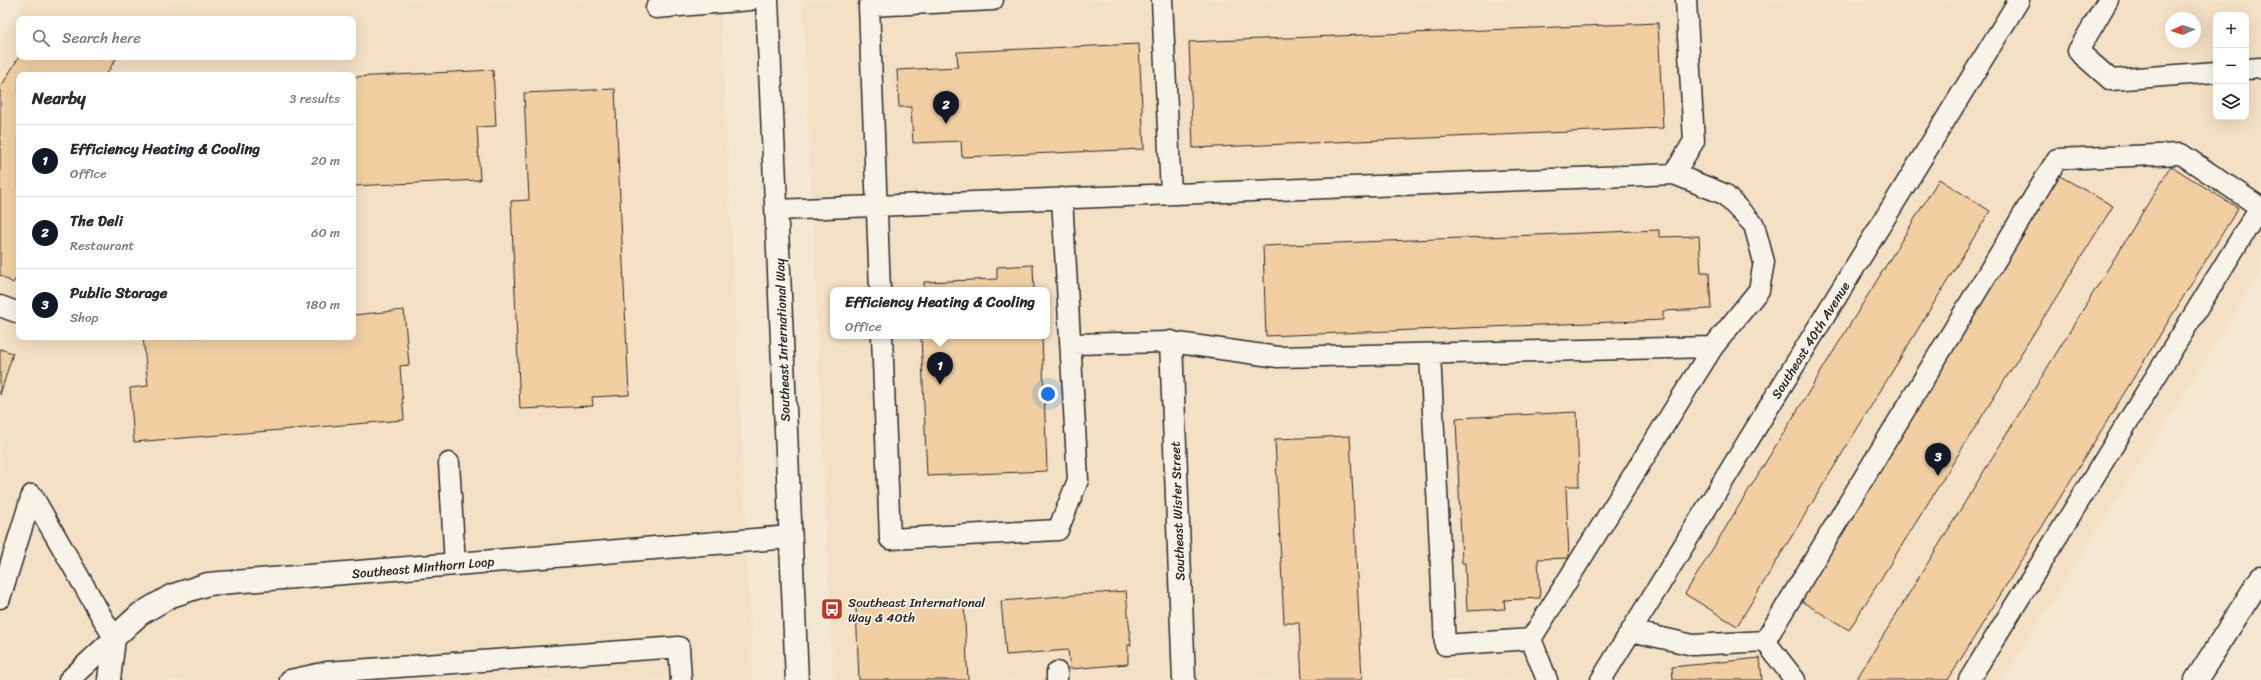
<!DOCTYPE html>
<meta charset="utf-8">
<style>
body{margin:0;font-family:Sriracha,sans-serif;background:#f7f7f7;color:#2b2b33}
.controls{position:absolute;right:12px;top:12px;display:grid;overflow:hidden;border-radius:8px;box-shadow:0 4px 16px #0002}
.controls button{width:36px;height:36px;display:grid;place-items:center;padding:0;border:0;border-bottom:1px solid #e1e1e2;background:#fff;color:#2b2b33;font:20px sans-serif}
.compass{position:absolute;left:2165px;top:12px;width:36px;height:36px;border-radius:50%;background:#fff;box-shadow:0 4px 16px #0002;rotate:267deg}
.you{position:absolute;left:1048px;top:394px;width:14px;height:14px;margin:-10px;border:3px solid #fff;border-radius:50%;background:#1a73e8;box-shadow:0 0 0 6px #1a73e833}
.badge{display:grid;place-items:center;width:26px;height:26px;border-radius:50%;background:#111827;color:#fff;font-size:13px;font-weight:700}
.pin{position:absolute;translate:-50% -33px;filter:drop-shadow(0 1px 2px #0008)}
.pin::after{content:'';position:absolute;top:21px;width:14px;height:12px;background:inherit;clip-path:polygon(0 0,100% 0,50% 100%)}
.popup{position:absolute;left:830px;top:287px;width:220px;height:52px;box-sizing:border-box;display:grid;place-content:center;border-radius:8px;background:#fff;filter:drop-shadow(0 1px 3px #0005);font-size:13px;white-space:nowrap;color:#7c7c81}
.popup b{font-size:15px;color:#2b2b33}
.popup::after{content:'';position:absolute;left:50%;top:100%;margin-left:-8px;border:8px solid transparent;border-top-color:#fff}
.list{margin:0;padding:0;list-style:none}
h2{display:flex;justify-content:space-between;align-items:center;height:52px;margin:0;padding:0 16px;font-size:17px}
h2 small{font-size:13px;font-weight:400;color:#7c7c81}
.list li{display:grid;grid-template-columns:26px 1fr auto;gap:12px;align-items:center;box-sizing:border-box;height:72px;padding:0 16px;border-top:1px solid #e1e1e2}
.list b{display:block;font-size:15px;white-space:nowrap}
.list p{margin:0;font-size:13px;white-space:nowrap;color:#7c7c81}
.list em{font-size:13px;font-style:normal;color:#7c7c81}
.icon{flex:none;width:22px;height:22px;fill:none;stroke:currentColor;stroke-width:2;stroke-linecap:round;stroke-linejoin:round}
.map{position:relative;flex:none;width:2261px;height:680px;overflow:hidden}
.search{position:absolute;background:#fff;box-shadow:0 4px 16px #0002;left:16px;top:16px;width:340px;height:44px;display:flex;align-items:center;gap:10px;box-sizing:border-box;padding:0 14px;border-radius:8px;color:#7c7c81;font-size:15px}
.panel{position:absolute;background:#fff;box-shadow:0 4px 16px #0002;left:16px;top:72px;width:340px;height:268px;border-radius:8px}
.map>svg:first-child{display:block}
.built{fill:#f4e0c4;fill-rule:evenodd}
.building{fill:#f1cfa2;stroke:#2b2b2b}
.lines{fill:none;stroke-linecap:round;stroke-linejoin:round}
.lane-casing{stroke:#2b2b2b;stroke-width:23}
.street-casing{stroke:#2b2b2b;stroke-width:25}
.secondary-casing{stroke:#2b2b2b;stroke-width:25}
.highway-casing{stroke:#2b2b2b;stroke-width:25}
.lane{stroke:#f7f3e8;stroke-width:20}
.street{stroke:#f7f3e8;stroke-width:22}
.secondary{stroke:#f7f3e8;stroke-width:22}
.highway{stroke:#f7f3e8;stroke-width:22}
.labels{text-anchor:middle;stroke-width:3.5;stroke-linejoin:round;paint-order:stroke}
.street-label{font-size:13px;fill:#2b2b2b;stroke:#f7f3e8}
.poi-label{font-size:13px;fill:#2b2b2b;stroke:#f7f3e8;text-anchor:start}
</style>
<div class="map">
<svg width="2261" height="680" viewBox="0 0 2261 680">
<rect width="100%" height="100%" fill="#f5e8d3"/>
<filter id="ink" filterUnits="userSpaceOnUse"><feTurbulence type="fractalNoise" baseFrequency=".025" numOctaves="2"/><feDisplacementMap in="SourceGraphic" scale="8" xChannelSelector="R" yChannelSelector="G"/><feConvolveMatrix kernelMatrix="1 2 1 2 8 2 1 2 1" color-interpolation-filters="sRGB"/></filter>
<g filter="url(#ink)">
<!-- built -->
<path class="built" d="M 26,0 L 720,0 L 753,680 L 0,680 L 0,41 ZM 19,19 L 353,19 L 353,57 L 19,57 ZM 19,75 L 353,75 L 353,337 L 19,337 Z
M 803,0 L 2261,0 L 2261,272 L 2003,680 L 833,680 ZM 2216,15 L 2246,15 L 2246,117 L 2216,117 ZM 2171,18 L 2195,18 L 2195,42 L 2171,42 ZM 833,290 L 1047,290 L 1047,336 L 833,336 Z"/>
<!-- building -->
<path class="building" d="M 1658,23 L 1663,128 L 1193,148 L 1189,42 Z
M 1139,44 L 1144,149 L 962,157 L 961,141 L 913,143 L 911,107 L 899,107 L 897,70 L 958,67 L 957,52 Z
M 19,57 L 117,57 L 106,75 L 19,75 L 19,274 L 13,283 L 0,275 L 0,88 Z
M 493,70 L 496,126 L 477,127 L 480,180 L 353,186 L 353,77 Z
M 615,89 L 629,395 L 592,397 L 593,406 L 520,409 L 511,201 L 529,200 L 524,93 Z
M 2171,166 L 2238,208 L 1948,680 L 1856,680 Z
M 2058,175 L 2113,206 L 1849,630 L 1796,598 Z
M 1939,179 L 1990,211 L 1737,626 L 1685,594 Z
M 1659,230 L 1659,237 L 1699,236 L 1701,272 L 1709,272 L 1711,309 L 1663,311 L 1663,320 L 1266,336 L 1263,246 Z
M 1033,265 L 1034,290 L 924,290 L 924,282 L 997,279 L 997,267 Z
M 404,310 L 409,365 L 400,366 L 404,420 L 134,442 L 130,388 L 148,386 L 143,337 L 353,337 L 353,315 Z
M 921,336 L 1042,336 L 1047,471 L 927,476 Z
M 0,349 L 13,353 L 0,395 Z
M 1577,412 L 1579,486 L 1566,486 L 1569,558 L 1538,559 L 1540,598 L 1504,600 L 1505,609 L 1467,611 L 1465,563 L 1462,563 L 1456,418 Z
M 1350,436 L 1362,680 L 1302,680 L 1299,623 L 1284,623 L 1275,439 Z
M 1126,591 L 1131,645 L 1128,645 L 1128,664 L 1070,669 L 1068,650 L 1006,655 L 1001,601 Z
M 964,603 L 968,680 L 859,680 L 856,608 Z
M 1760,658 L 1762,680 L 1673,680 L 1672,667 Z"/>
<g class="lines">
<!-- lane casing -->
<g class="lane-casing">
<path id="lane" d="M 1162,0 L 1171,194
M 2108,0 L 2078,51 L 2111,80 L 2216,72
M 656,8 L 750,0
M 2246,69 L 2261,68
M 1674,174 L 1694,141 L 1686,0
M 776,210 L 1674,174 L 1724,194 L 1754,225 L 1764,262 L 1759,290 L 1713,347
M 880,290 L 869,6 L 993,0
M 0,306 L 19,313
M 882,336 L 890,539 L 1058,530 L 1078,480 L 1062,198
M 1071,344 L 1171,342 L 1278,357 L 1713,347 L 1531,639 L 1547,680
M 1430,354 L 1445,645 L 1531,639
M 449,463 L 455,564
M 32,495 L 114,638 L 69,680
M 0,598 L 32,495
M 1631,631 L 1693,645 L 1765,641
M 1765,641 L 2057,159 L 2181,154 L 2260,207 L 1969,680
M 1765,641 L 1795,680
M 1057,672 L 1057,680
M 290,680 L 327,672 L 679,647 L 681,680
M 1601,680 L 2019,0"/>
</g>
<!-- street casing -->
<g class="street-casing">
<path id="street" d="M 1171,342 L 1184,680
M 109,680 L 114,638 L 140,614 L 171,596 L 208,584 L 790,537"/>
</g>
<!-- secondary casing -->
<g class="secondary-casing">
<path id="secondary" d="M 767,0 L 797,680"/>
</g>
<!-- highway casing -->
<g class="highway-casing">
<path id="highway" d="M 2196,680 L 2261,578"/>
</g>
<!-- lane -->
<use href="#lane" class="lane"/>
<!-- street -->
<use href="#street" class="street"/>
<!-- secondary -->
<use href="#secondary" class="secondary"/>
<!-- highway -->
<use href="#highway" class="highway"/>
</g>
</g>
<!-- icons -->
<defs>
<g id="bus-square" transform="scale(1.15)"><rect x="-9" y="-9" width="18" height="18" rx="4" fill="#c8321e" stroke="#f7f3e8"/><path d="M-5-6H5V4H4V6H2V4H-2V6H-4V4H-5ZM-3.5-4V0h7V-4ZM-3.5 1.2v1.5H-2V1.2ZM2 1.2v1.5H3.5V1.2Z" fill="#fff"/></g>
</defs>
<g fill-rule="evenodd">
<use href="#bus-square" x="832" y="609"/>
</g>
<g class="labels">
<!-- street labels -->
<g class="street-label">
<text transform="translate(782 340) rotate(-92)" y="5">Southeast International Way</text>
<text transform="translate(1810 340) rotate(-58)" y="5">Southeast 40th Avenue</text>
<text transform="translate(1177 511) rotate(-92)" y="5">Southeast Wister Street</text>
<text transform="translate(423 567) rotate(-5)" y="5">Southeast Minthorn Loop</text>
</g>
<!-- poi labels -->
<g class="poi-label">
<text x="848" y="607">Southeast International<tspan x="848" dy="15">Way &amp; 40th</tspan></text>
</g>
</g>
</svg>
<div class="controls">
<button>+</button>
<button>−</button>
<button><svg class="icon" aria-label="layers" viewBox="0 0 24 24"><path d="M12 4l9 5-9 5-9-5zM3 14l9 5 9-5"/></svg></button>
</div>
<svg class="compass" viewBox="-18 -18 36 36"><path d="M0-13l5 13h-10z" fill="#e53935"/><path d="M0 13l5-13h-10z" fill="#7c7c81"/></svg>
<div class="you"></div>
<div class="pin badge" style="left:940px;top:385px">1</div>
<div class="popup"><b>Efficiency Heating &amp; Cooling</b>Office</div>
<div class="pin badge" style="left:946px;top:124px">2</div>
<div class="pin badge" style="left:1938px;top:476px">3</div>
<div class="search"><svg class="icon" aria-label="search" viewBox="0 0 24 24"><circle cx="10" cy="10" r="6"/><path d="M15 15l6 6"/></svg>Search here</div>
<section class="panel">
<h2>Nearby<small>3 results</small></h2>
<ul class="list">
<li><span class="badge">1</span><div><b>Efficiency Heating &amp; Cooling</b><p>Office</p></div><em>20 m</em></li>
<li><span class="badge">2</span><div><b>The Deli</b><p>Restaurant</p></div><em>60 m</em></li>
<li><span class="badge">3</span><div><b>Public Storage</b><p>Shop</p></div><em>180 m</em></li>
</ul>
</section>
</div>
